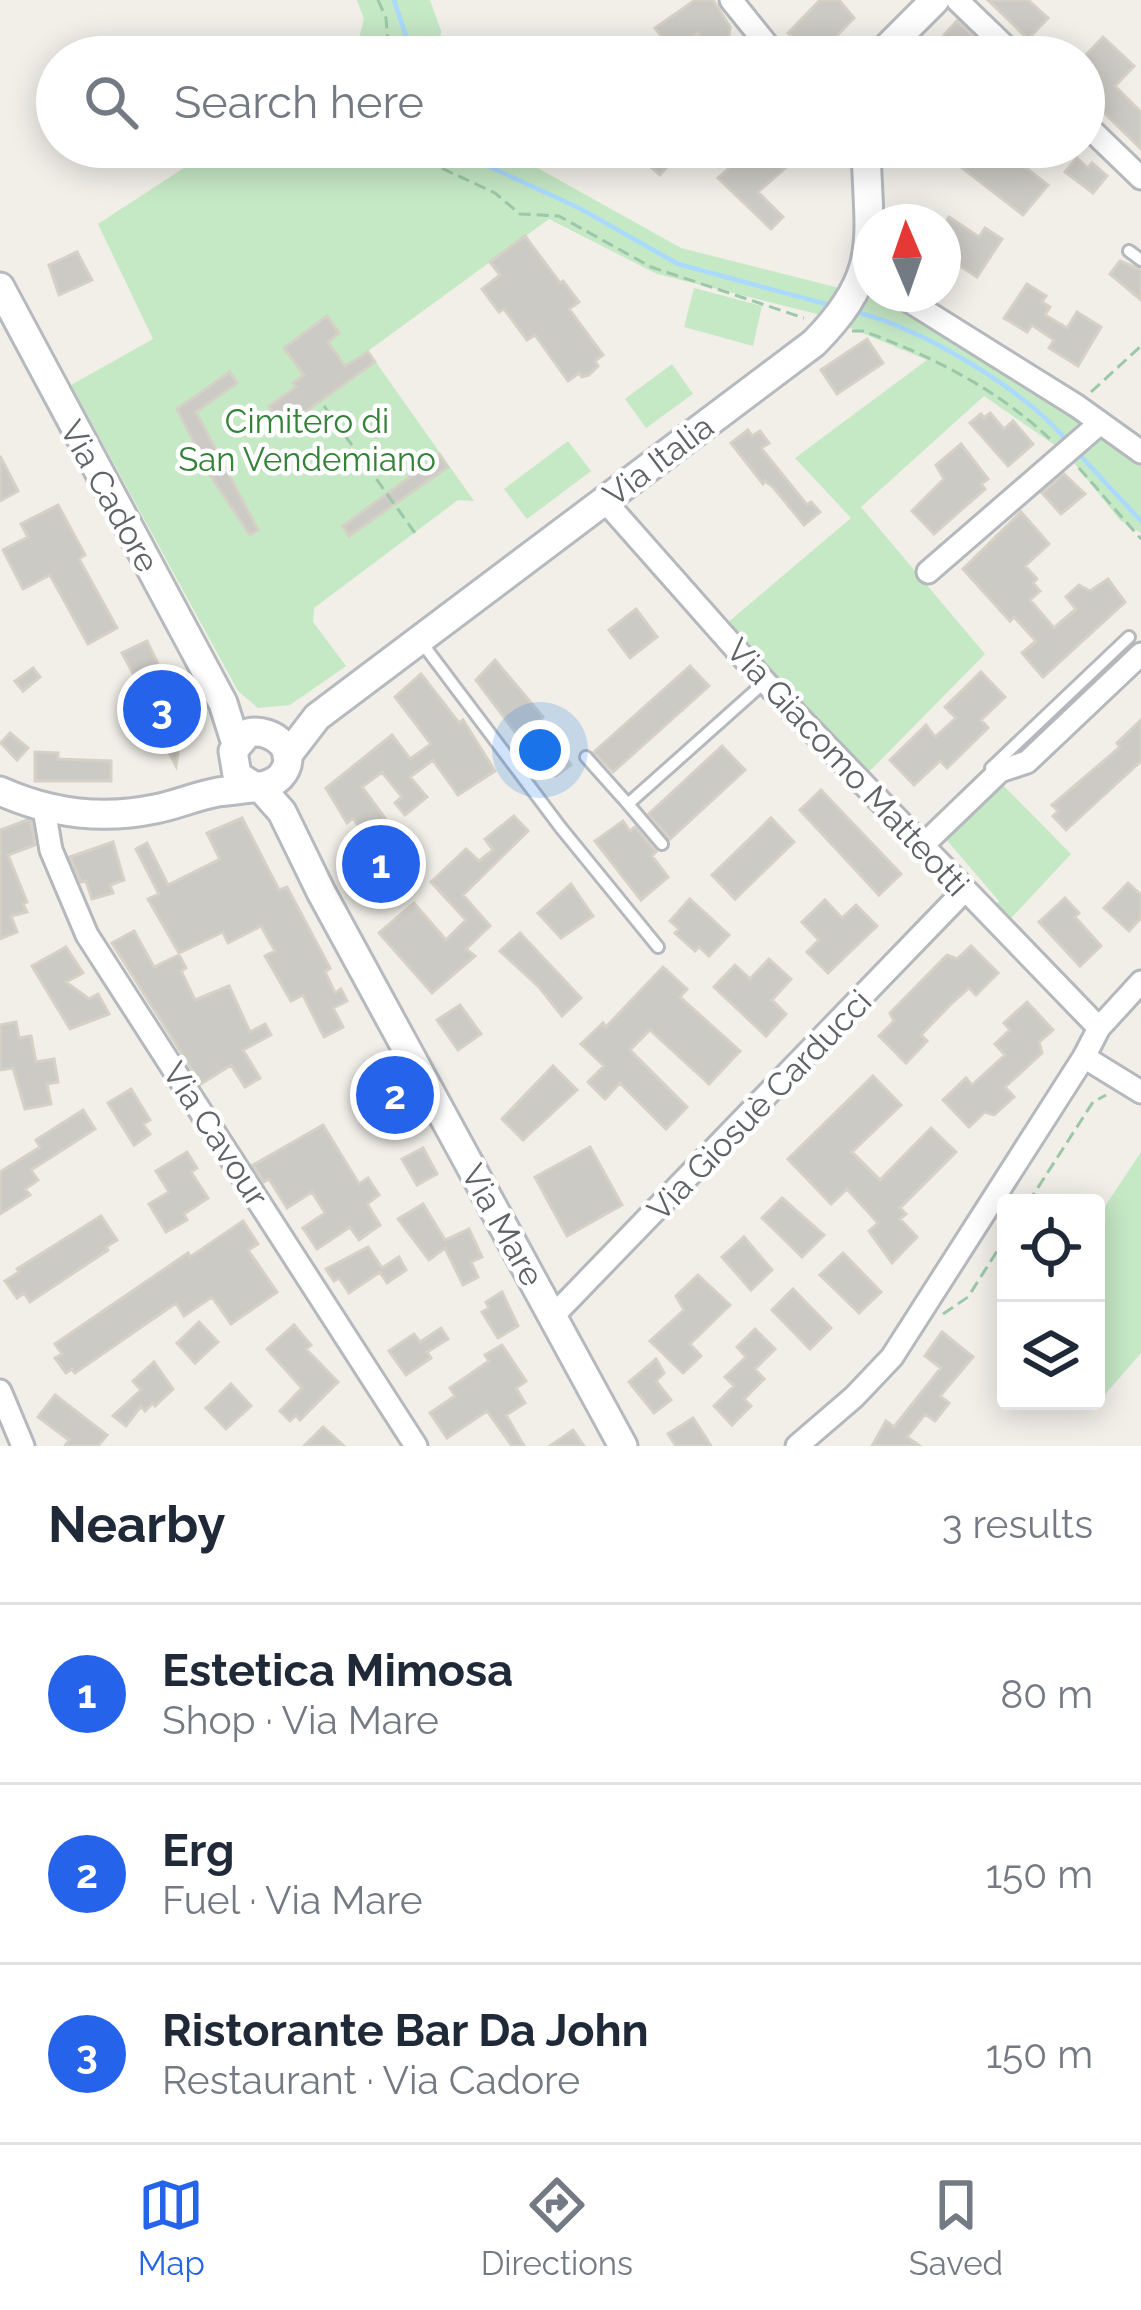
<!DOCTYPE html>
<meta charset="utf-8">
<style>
body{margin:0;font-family:Raleway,sans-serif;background:#f6f6f7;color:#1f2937}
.controls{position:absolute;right:36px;bottom:36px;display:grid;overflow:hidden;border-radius:12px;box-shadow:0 6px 30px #0003}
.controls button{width:108px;height:108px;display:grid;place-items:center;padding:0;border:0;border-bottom:3px solid #e0e1e3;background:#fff;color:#1f2937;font:60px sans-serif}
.compass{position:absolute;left:853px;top:204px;width:108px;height:108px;border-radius:50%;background:#fff;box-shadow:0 6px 30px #0003;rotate:358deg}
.you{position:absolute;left:540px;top:750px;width:42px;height:42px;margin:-30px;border:9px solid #fff;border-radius:50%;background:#1a73e8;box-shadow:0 0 0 18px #1a73e833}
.badge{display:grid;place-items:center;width:78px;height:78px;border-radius:50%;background:#2563eb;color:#fff;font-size:39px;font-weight:700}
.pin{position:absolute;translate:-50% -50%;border:6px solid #fff;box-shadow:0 3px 12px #0006}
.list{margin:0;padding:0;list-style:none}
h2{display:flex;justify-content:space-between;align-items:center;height:156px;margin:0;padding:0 48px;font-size:51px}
h2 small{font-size:39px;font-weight:400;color:#747a83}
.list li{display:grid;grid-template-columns:78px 1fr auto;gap:36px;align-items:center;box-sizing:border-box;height:180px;padding:0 48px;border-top:3px solid #e0e1e3}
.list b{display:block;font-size:45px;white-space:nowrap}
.list p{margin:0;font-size:39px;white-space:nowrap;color:#747a83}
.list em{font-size:39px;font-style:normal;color:#747a83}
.icon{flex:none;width:66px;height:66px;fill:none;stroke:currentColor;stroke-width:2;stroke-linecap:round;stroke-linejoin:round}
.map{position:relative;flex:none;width:1141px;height:1446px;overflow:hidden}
.search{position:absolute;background:#fff;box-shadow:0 6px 30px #0003;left:36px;right:36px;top:36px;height:132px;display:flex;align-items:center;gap:30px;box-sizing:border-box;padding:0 42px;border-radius:66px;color:#747a83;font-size:45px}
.sheet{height:696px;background:#fff}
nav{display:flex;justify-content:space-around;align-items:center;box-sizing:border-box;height:168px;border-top:3px solid #e0e1e3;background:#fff;font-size:33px;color:#747a83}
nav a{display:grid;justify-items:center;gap:6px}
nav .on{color:#2563eb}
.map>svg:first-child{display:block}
.green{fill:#c5e8c5}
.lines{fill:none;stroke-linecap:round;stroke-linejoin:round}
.stream{stroke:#aadaff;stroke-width:4.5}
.building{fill:#cccac5;stroke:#d6d1c6;stroke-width:3}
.lane-casing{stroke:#b5b8bc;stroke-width:16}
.street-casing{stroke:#b5b8bc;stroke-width:27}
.secondary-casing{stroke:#b6babf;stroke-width:33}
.path{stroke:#9cc7a9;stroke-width:3;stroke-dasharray:12 6;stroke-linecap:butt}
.lane{stroke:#fff;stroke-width:10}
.street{stroke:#fff;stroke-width:21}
.secondary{stroke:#fff;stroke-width:27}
.labels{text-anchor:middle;stroke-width:9;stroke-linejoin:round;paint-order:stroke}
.park-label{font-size:33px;fill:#348238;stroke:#fff}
.street-label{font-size:33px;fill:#5f6368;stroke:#fff}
</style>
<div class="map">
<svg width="1141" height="1446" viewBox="0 0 1141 1446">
<rect width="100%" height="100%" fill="#f1efe8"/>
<!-- green -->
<path class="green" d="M 357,0 L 430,0 L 441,31 L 439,57 L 354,57 L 364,19 Z
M 216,147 L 500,147 L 681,248 L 855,292 L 871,278 L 871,294 L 898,294 L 1141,452 L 1141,533 L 1120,520 L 1066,453 L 984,396 L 861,507 L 985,654 L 859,782 L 719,630 L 851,518 L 795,458 L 927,360 L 817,314 L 657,274 L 549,219 L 368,351 L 474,501 L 458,500 L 314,608 L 313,622 L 346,666 L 290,705 L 258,708 L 238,691 L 71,385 L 153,339 L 98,224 Z
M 694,288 L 762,306 L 753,346 L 684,327 Z
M 672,364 L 693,394 L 646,428 L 625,399 Z
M 568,441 L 591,471 L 527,519 L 504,489 Z
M 988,770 L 1071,854 L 1001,929 L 988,916 L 999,901 L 932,823 Z
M 1141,1152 L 1141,1353 L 1101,1399 L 1096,1395 L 1096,1220 Z"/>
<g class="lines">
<!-- stream -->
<path class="stream" d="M 394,0 L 408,42 L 406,57
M 447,147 L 579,208 L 678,264 L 833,306
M 856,312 C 923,329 1024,389 1068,442
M 1076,451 L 1141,521"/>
</g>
<!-- building -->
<path class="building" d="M 695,0 L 713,0 L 730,27 L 729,36 L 708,49 L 698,33 L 673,52 L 655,28 Z
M 820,0 L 839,0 L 854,18 L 817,56 L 788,33 Z
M 988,0 L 1028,0 L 1048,18 L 1028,39 Z
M 957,21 L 978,41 L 962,57 L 944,35 Z
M 1103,37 L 1134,66 L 1115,86 L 1141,112 L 1141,149 L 1084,93 L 1084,57 Z
M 627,147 L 684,147 L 660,175 Z
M 753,147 L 795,147 L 786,155 L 792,162 L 758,192 L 783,217 L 771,229 L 718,178 Z
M 935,147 L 1040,147 L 1026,168 L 1048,185 L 1023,215 Z
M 1077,158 L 1088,168 L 1092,163 L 1107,176 L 1093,193 L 1065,172 Z
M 949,217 L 979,237 L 985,228 L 1002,239 L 977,277 L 943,255 L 943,226 Z
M 525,236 L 560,283 L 563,281 L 579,302 L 569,309 L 603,355 L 595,361 L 598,366 L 589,375 L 582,377 L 579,373 L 568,381 L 535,335 L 527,340 L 504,309 L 499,312 L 482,289 L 500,275 L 490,262 Z
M 77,252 L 92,280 L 59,295 L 49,265 Z
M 1120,261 L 1141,270 L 1141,300 L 1110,274 Z
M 1027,284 L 1046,296 L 1042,302 L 1050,307 L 1045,315 L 1067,328 L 1077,312 L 1101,327 L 1078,366 L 1049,348 L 1054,340 L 1032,325 L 1027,332 L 1004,318 Z
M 327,316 L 339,333 L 328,342 L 345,366 L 368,352 L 375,362 L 284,427 L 269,406 L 296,387 L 293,383 L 304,375 L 284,348 Z
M 867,339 L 883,363 L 837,394 L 821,370 Z
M 230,372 L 237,383 L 196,412 L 258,530 L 250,535 L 212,478 L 177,409 Z
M 990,413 L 1004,429 L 1013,421 L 1033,444 L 1008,466 L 970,423 L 981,414 L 984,418 Z
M 748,430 L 752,436 L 760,431 L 769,443 L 761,448 L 807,505 L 811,502 L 820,512 L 804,525 L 773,487 L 765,481 L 763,484 L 731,443 Z
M 961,444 L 988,479 L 981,484 L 985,489 L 934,534 L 912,511 L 944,479 L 936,465 Z
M 440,455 L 448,467 L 349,536 L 343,526 Z
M 0,456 L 18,491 L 0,501 Z
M 1064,474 L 1085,494 L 1061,514 L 1042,493 Z
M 58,505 L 85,555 L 79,559 L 117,628 L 88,644 L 50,575 L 23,589 L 3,550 L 28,537 L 21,524 Z
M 1021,512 L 1049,544 L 1025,566 L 1037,579 L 1033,583 L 1040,591 L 1030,600 L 1054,628 L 1076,609 L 1066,597 L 1079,585 L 1090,591 L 1108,579 L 1125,602 L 1043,677 L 1022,653 L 1036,641 L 1014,617 L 1010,621 L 963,569 Z
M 636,609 L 657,637 L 630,658 L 609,630 Z
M 147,641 L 158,664 L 148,669 L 160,692 L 167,690 L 178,713 L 181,734 L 176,766 L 162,738 L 150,744 L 133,711 L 145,705 L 137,691 L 141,688 L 122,653 Z
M 495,660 L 543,717 L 540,720 L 571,765 L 556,776 L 538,751 L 533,756 L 476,680 Z
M 690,666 L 709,686 L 613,772 L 594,752 Z
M 33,668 L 40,677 L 23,691 L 15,681 Z
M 981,672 L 1005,697 L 981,720 L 988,728 L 947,768 L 940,761 L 914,785 L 890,760 L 926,725 L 935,737 L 956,718 L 945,707 Z
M 421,674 L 459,723 L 463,720 L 495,771 L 458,795 L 433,760 L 410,777 L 427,797 L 405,815 L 395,803 L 402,797 L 382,772 L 362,787 L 385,818 L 364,834 L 353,818 L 347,823 L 326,788 L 392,735 L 410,759 L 431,744 L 395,697 Z
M 1141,720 L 1141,761 L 1066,830 L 1053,816 L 1058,811 L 1052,805 L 1120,747 L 1117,743 Z
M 10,733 L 28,748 L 17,760 L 1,743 Z
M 722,746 L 745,770 L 670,839 L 649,814 Z
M 35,752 L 58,753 L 58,759 L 111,761 L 111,781 L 35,781 Z
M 821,790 L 901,874 L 879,895 L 800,810 Z
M 514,816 L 528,831 L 463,895 L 490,926 L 466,949 L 475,956 L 432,993 L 379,933 L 414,903 L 446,940 L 466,920 L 431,882 L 466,849 L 479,861 L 493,850 L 485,839 Z
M 242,818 L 279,890 L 287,887 L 330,968 L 325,972 L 335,993 L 341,989 L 347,1001 L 333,1008 L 343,1027 L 324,1037 L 303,995 L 291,1001 L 265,956 L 275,951 L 261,926 L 228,943 L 223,932 L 179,953 L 148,899 L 159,894 L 136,849 L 147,843 L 168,885 L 220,859 L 207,833 Z
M 771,818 L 794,842 L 735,899 L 712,875 Z
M 27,820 L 31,821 L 35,845 L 8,855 L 27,902 L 23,904 L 27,912 L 11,916 L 17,932 L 0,939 L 0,830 Z
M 623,821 L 630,831 L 635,827 L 656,852 L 652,856 L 668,877 L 641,900 L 595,841 Z
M 113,842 L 124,880 L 110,885 L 113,893 L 92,899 L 86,881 L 81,882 L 70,857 Z
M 388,845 L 403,870 L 379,884 L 365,858 Z
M 1128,883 L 1141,895 L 1141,918 L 1129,931 L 1104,908 Z
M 571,884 L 593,916 L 561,938 L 538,913 Z
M 1065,898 L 1079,913 L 1075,917 L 1101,946 L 1080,966 L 1039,922 Z
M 690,899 L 729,935 L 709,956 L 699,947 L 695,951 L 675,933 L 679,929 L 670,921 Z
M 825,900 L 842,918 L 856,905 L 877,926 L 828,973 L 807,952 L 819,940 L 802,922 Z
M 134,931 L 154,967 L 179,955 L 186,968 L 181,971 L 195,1000 L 229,986 L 250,1032 L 265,1024 L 271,1035 L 243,1050 L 260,1078 L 245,1087 L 231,1065 L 201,1084 L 112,943 Z
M 520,933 L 581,998 L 562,1016 L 539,987 L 500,951 Z
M 971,946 L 998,973 L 976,995 L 969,988 L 952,1003 L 921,1035 L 927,1041 L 906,1063 L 879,1036 L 894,1021 L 890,1013 L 947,955 L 957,959 Z
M 66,947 L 83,973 L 66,982 L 89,999 L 98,994 L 109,1014 L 70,1029 L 32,966 Z
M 769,959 L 791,979 L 772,1000 L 786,1014 L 766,1036 L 714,987 L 735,965 L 750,979 Z
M 663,967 L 687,989 L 680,997 L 740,1051 L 709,1084 L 650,1030 L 630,1050 L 687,1107 L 666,1129 L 620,1083 L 605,1099 L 588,1082 L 604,1066 L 581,1044 L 603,1023 L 606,1027 Z
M 1027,1002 L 1053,1030 L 1039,1042 L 1042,1053 L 1005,1087 L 1014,1097 L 994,1115 L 985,1112 L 969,1127 L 943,1100 L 966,1078 L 972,1085 L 1005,1055 L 995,1044 L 1010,1030 L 1004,1023 Z
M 460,1005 L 481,1034 L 458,1050 L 437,1020 Z
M 16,1022 L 19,1038 L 31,1036 L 36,1062 L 54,1059 L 58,1082 L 47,1084 L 51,1104 L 25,1109 L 13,1068 L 0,1070 L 0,1025 Z
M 386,1063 L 393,1076 L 367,1090 L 360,1078 Z
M 553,1066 L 577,1090 L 523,1140 L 502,1119 Z
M 873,1076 L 901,1105 L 852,1152 L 880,1180 L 931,1128 L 956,1152 L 900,1208 L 906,1214 L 900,1219 L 917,1237 L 892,1263 L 869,1231 L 878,1223 L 847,1189 L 831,1204 L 788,1159 Z
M 131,1089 L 150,1120 L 143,1124 L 150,1134 L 134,1145 L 108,1103 Z
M 83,1110 L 95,1129 L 31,1170 L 38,1180 L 25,1189 L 30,1195 L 0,1214 L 0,1172 L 40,1147 L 36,1140 Z
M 323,1125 L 359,1184 L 368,1178 L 379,1195 L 367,1204 L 380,1225 L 359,1240 L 350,1227 L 317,1249 L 303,1228 L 325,1213 L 312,1192 L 287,1208 L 269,1179 L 264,1182 L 253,1165 Z
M 590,1147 L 622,1205 L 567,1236 L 535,1177 Z
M 423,1148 L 437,1174 L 417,1185 L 402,1159 Z
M 187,1152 L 197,1168 L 191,1172 L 208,1198 L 184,1214 L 187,1220 L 166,1232 L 149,1204 L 169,1192 L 156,1171 Z
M 782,1198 L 824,1235 L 802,1257 L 762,1218 Z
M 423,1204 L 445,1240 L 469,1229 L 482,1257 L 471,1262 L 478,1277 L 463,1285 L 445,1248 L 429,1260 L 398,1219 Z
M 101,1216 L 117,1240 L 106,1247 L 108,1250 L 30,1302 L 24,1293 L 17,1298 L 5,1281 L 19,1272 L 17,1269 Z
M 243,1221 L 258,1244 L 248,1250 L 277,1292 L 231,1324 L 212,1297 L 184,1316 L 176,1303 L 75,1373 L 72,1369 L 66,1373 L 55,1358 L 62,1354 L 55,1344 L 188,1253 L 190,1257 Z
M 744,1237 L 772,1270 L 751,1290 L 722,1257 Z
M 368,1247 L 382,1268 L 399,1257 L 406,1270 L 387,1283 L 380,1272 L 349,1293 L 339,1278 L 334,1281 L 326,1269 Z
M 843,1253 L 881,1292 L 859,1313 L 820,1275 Z
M 698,1275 L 730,1305 L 690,1344 L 701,1356 L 683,1373 L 650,1341 L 684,1310 L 676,1296 Z
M 793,1289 L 831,1328 L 810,1349 L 772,1310 Z
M 502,1292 L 518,1326 L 498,1338 L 482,1312 L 489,1308 L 486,1302 Z
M 199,1322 L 218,1342 L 195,1363 L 177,1343 Z
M 294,1325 L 311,1345 L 306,1349 L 338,1382 L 300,1420 L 296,1415 L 290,1421 L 280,1411 L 302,1388 L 267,1349 Z
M 441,1328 L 448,1339 L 427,1352 L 431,1358 L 406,1375 L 389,1351 L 414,1334 L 420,1342 Z
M 755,1329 L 775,1349 L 755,1369 L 764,1379 L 744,1399 L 751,1406 L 732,1425 L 714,1406 L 734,1386 L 725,1377 L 746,1357 L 737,1347 Z
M 942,1332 L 973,1357 L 940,1396 L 949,1403 L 935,1421 L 925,1414 L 907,1437 L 920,1446 L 872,1446 L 886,1421 L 894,1427 L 941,1368 L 925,1356 Z
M 502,1345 L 526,1381 L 516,1388 L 525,1403 L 506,1415 L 524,1446 L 512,1446 L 487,1411 L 447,1438 L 430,1413 L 455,1396 L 450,1388 L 489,1361 L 485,1355 Z
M 656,1359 L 664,1373 L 656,1381 L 671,1400 L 654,1413 L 629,1382 Z
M 154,1362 L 173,1389 L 155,1406 L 153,1403 L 145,1411 L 141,1406 L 126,1426 L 113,1416 L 141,1390 L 133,1381 Z
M 231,1384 L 251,1406 L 226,1429 L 206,1408 Z
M 55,1395 L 107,1435 L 98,1446 L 65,1446 L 69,1440 L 38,1417 Z
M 693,1418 L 701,1430 L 711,1446 L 676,1446 L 668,1434 Z
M 323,1427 L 344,1446 L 304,1446 Z
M 573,1430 L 584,1446 L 550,1446 Z"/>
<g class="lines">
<!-- lane casing -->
<g class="lane-casing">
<path id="lane" d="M 1129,251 L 1141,260
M 422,643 L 561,828 L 658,947
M 586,757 L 628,804 L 765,682
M 991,768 L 1129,637
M 628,804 L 662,844"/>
</g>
<!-- street casing -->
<g class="street-casing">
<path id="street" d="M 731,0 L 777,57
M 957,0 L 1016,57
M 1084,123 L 1141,178
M 898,294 L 1077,406 L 1141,452
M 604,500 L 765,682 L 1099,1028
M 928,572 L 1099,424
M 44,809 L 51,850 L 87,935 L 416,1446
M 921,847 L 1000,771 L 1027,762 L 1141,654
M 1084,1057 L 1141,1092
M 553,1316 L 963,892
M 0,1391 L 23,1446
M 797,1446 L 854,1397 L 892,1357 L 1084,1057 L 1099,1028 L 1141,982"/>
</g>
<!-- secondary casing -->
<g class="secondary-casing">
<path id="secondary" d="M 878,57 L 935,0
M 0,287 L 223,703 L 236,744
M 287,756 L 317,717 L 814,343 C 884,272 868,238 866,147
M 259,786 L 282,812 L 321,892 L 623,1446
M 0,791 C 49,813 102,820 155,809 C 176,805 196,796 218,792 C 236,789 267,790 280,777 C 302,753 274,727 248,733 L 233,751 L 237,775 L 252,785"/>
</g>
<!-- path -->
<path class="path" d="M 378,0 L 386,18 L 389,57
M 413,147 L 435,165 L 495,193 L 520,214 L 559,216 L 651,267 L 804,318
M 852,331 L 863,331 C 930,355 999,390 1051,440
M 1091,392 L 1141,346
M 324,406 L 415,533
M 1079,468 L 1141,539
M 1028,1203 L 1093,1102 L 1106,1095
M 943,1314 L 968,1297 L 1006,1237"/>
<!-- lane -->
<use href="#lane" class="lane"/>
<!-- street -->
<use href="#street" class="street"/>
<!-- secondary -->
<use href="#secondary" class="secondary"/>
</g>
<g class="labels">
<!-- park labels -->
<g class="park-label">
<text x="307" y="433">Cimitero di<tspan x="307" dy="38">San Vendemiano</tspan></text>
</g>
<!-- street labels -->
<g class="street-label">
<text transform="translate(658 460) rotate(-37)" y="12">Via Italia</text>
<text transform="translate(110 496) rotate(61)" y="12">Via Cadore</text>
<text transform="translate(848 767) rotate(47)" y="12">Via Giacomo Matteotti</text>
<text transform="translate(759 1105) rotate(-46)" y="12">Via Giosuè Carducci</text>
<text transform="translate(216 1134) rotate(57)" y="12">Via Cavour</text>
<text transform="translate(503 1225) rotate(61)" y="12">Via Mare</text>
</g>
</g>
</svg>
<div class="controls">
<button><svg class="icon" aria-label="locate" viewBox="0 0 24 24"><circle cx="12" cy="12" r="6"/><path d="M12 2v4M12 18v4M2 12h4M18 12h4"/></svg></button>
<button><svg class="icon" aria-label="layers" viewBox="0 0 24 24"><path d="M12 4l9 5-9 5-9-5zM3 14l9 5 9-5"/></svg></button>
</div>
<svg class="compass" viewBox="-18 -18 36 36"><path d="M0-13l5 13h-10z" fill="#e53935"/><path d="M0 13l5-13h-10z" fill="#747a83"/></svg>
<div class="you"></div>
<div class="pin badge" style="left:381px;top:864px">1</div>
<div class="pin badge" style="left:395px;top:1095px">2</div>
<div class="pin badge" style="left:162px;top:709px">3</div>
<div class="search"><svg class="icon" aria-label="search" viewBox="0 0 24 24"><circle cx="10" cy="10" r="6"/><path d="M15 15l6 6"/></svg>Search here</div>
</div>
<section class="sheet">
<h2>Nearby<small>3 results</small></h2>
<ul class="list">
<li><span class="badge">1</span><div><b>Estetica Mimosa</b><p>Shop · Via Mare</p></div><em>80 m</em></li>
<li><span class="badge">2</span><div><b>Erg</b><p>Fuel · Via Mare</p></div><em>150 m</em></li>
<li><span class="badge">3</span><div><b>Ristorante Bar Da John</b><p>Restaurant · Via Cadore</p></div><em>150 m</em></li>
</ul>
</section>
<nav>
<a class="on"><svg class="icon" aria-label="map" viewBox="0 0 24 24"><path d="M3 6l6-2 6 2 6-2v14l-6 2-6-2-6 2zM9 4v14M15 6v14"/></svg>Map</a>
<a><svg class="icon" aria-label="directions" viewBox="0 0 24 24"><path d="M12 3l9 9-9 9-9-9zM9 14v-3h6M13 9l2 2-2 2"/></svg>Directions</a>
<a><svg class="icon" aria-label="saved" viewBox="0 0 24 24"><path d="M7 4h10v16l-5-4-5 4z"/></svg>Saved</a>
</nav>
